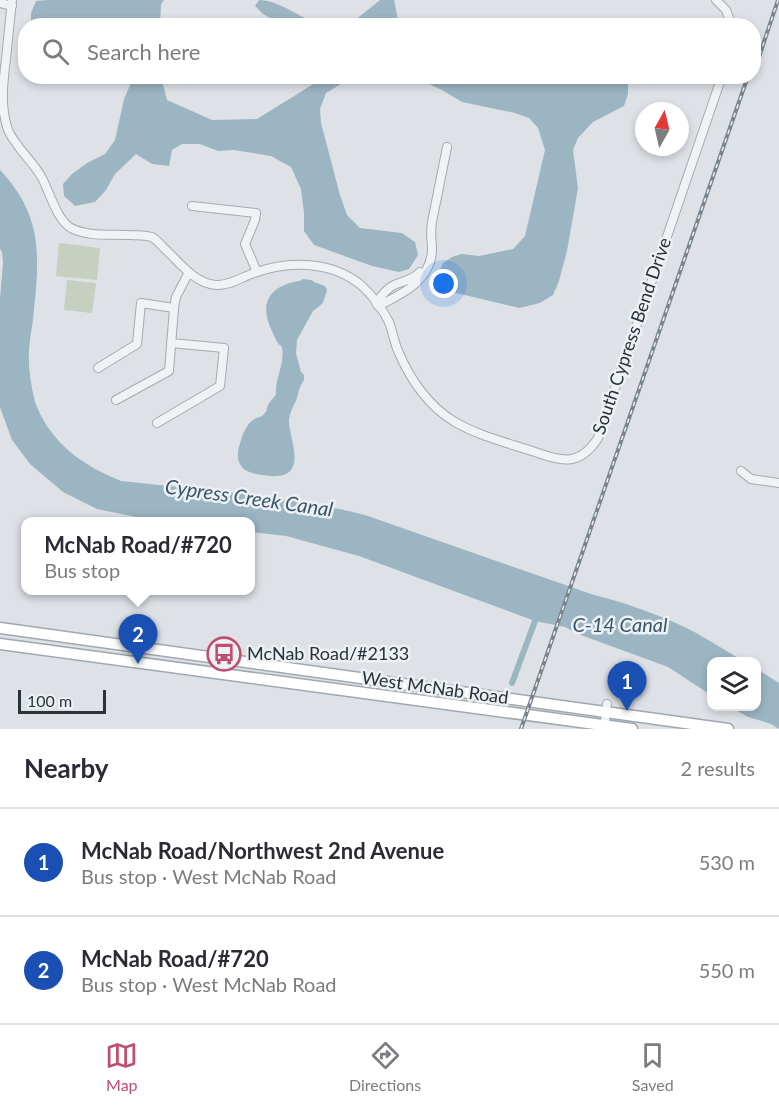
<!DOCTYPE html>
<meta charset="utf-8">
<style>
body{margin:0;font-family:Lato,sans-serif;background:#f2f2f3;color:#2b2b33}
.controls{position:absolute;right:18px;bottom:18px;display:grid;overflow:hidden;border-radius:12px;box-shadow:0 3px 9px #0003}
.controls button{width:54px;height:54px;display:grid;place-items:center;padding:0;border:0;border-bottom:2px solid #e1e1e2;background:#fff;color:#2b2b33;font:30px sans-serif}
.compass{position:absolute;left:635px;top:102px;width:54px;height:54px;border-radius:50%;background:#fff;box-shadow:0 3px 9px #0003;rotate:8deg}
.scale{position:absolute;left:18px;bottom:15px;width:88px;box-sizing:border-box;padding-left:6px;border:3px solid #29323b;border-top:0;font-size:16px;line-height:21px;white-space:nowrap;color:#29323b;-webkit-text-stroke:4px #edf1f4;paint-order:stroke}
.you{position:absolute;left:444px;top:284px;width:21px;height:21px;margin:-15px;border:4px solid #fff;border-radius:50%;background:#1a73e8;box-shadow:0 0 0 9px #1a73e833}
.badge{display:grid;place-items:center;width:39px;height:39px;border-radius:50%;background:#bf4f70;color:#fff;font-size:20px;font-weight:700}
.pin{position:absolute;translate:-50% -50px;filter:drop-shadow(0 2px 3px #0008)}
.pin::after{content:'';position:absolute;top:32px;width:21px;height:18px;background:inherit;clip-path:polygon(0 0,100% 0,50% 100%)}
.popup{position:absolute;left:21px;top:517px;width:234px;height:78px;box-sizing:border-box;display:grid;place-content:center;border-radius:12px;background:#fff;filter:drop-shadow(0 2px 4px #0005);font-size:20px;white-space:nowrap;color:#7c7c81}
.popup b{font-size:22px;color:#2b2b33}
.popup::after{content:'';position:absolute;left:50%;top:100%;margin-left:-12px;border:12px solid transparent;border-top-color:#fff}
.list{margin:0;padding:0;list-style:none}
h2{display:flex;justify-content:space-between;align-items:center;height:78px;margin:0;padding:0 24px;font-size:26px}
h2 small{font-size:20px;font-weight:400;color:#7c7c81}
.list li{display:grid;grid-template-columns:39px 1fr auto;gap:18px;align-items:center;box-sizing:border-box;height:108px;padding:0 24px;border-top:2px solid #e1e1e2}
.list b{display:block;font-size:22px;white-space:nowrap}
.list p{margin:0;font-size:20px;white-space:nowrap;color:#7c7c81}
.list em{font-size:20px;font-style:normal;color:#7c7c81}
.icon{flex:none;width:33px;height:33px;fill:none;stroke:currentColor;stroke-width:2;stroke-linecap:round;stroke-linejoin:round}
.map{position:relative;flex:none;width:779px;height:729px;overflow:hidden}
.search{position:absolute;background:#fff;box-shadow:0 3px 9px #0003;left:18px;right:18px;top:18px;height:66px;display:flex;align-items:center;gap:15px;box-sizing:border-box;padding:0 21px;border-radius:24px;color:#7c7c81;font-size:22px}
.sheet{height:294px;background:#fff}
nav{display:flex;justify-content:space-around;align-items:center;box-sizing:border-box;height:84px;border-top:2px solid #e1e1e2;background:#fff;font-size:16px;color:#7c7c81}
nav a{display:grid;justify-items:center;gap:3px}
nav .on{color:#bf4f70}
.map>svg:first-child{display:block}
.green{fill:#c6cfc0}
.water{fill:#9cb5c3}
.lines{fill:none;stroke-linecap:round;stroke-linejoin:round}
.canal{stroke:#9cb5c3;stroke-width:6}
.minor-casing{stroke:#a4aaaf;stroke-width:10}
.major-casing{stroke:#9fa8b0;stroke-width:13}
.minor{stroke:#f0f3f5;stroke-width:8}
.major{stroke:#fff;stroke-width:10}
.rail-casing{stroke:#79848e;stroke-width:4}
.rail{stroke:#edf1f4;stroke-width:1.5;stroke-dasharray:4.5;stroke-linecap:butt}
.labels{text-anchor:middle;stroke-width:5;stroke-linejoin:round;paint-order:stroke}
.street-label{font-size:18px;fill:#29323b;stroke:#edf1f4}
.poi-label{font-size:18px;fill:#29323b;stroke:#edf1f4;text-anchor:start}
.water-label{font-size:20px;font-style:italic;fill:#37566b;stroke:#edf1f4}
</style>
<div class="map">
<svg width="779" height="729" viewBox="0 0 779 729">
<rect width="100%" height="100%" fill="#dee2e6"/>
<!-- green -->
<path class="green" d="M 59,243 L 100,248 L 97,280 L 56,276 Z
M 67,280 L 96,283 L 92,313 L 64,310 Z"/>
<!-- water -->
<path class="water" d="M 49,0 L 164,0 L 161,5 L 160,25 L 31,25 L 31,13 L 36,1 Z
M 259,0 C 277,0 301,17 318,25 L 282,25 L 263,14 L 255,6 Z
M 380,0 L 394,0 L 398,20 L 401,25 L 349,25 Z
M 134,76 L 161,77 L 167,100 L 212,120 L 257,119 L 315,83 L 320,77 L 353,77 L 326,93 L 320,109 L 321,123 L 340,195 L 347,215 L 360,228 L 402,233 L 415,242 L 418,255 L 409,269 L 399,272 L 372,266 L 314,245 L 304,231 L 304,213 L 301,189 L 291,167 L 271,156 L 234,150 L 218,151 L 200,144 L 182,144 L 172,150 L 169,166 L 152,164 L 136,154 L 115,174 L 106,190 L 95,202 L 75,206 L 64,196 L 63,184 L 72,174 L 87,163 L 105,154 L 115,140 L 124,99 Z
M 587,76 L 599,79 L 617,77 L 628,81 L 628,94 L 624,106 L 593,122 L 578,138 L 573,150 L 578,188 L 567,251 L 559,281 L 553,295 L 540,303 L 519,308 L 452,292 L 441,284 L 439,272 L 443,263 L 452,257 L 462,254 L 479,256 L 513,249 L 525,236 L 545,150 L 538,128 L 529,118 L 515,113 L 462,102 L 442,90 L 414,77 Z
M 0,170 C 45,218 39,259 33,320 C 31,334 28,349 29,362 C 29,372 33,398 37,407 C 53,445 84,466 121,481 C 202,490 286,495 365,515 L 594,595 C 623,602 651,612 678,624 C 701,634 722,649 744,661 L 712,662 L 711,695 L 668,667 L 578,634 L 565,627 L 535,621 L 359,556 L 286,536 L 251,532 L 250,522 L 165,521 L 146,519 L 97,509 L 63,492 L 30,464 L 12,440 L 0,407 L 0,298 L 3,263 L 2,252 L 0,249 Z
M 303,279 L 312,280 L 314,282 L 325,286 L 327,290 L 323,303 L 313,311 L 297,340 L 296,353 L 301,372 L 304,375 L 304,380 C 298,389 299,392 296,401 C 293,407 290,412 289,419 C 288,433 302,461 289,472 C 282,478 269,476 262,475 C 238,472 234,461 241,440 C 243,433 247,424 253,420 C 256,417 261,418 264,414 C 269,408 265,412 268,405 C 270,401 274,398 276,394 C 275,378 285,364 282,347 C 276,342 275,338 272,331 C 258,303 270,285 300,281 Z
M 757,669 L 779,683 L 779,729 L 771,724 L 748,717 L 730,707 L 756,706 Z"/>
<g class="lines">
<!-- canal -->
<path class="canal" d="M 512,683 L 535,621"/>
<!-- minor casing -->
<g class="minor-casing">
<path id="minor" d="M 12,0 C 10,20 8,39 6,59 C 3,83 0,107 8,130 C 16,148 33,161 42,178 C 50,193 57,220 71,228 C 88,237 111,234 129,235 C 137,235 144,235 152,237 C 157,240 161,245 165,249 C 179,262 195,284 216,285 C 229,286 242,277 254,273 C 289,260 333,261 362,286 C 372,295 383,310 389,322 C 393,332 394,343 399,353 C 410,379 429,407 455,422 C 479,436 508,443 535,452 C 563,462 580,466 598,438 L 722,76
M 716,0 L 726,10 L 732,26
M 0,3 L 12,6
M 192,206 L 256,213 L 255,220 L 245,244 L 257,272
M 376,303 C 381,296 386,289 394,285 C 403,281 413,280 420,272
M 378,306 C 402,294 430,281 432,251 C 432,241 430,232 432,222 L 447,147
M 98,368 L 137,344 L 141,303 L 174,308
M 116,400 L 169,371 L 174,308 L 176,297 L 189,272
M 157,423 L 220,386 L 224,348 L 171,343
M 741,471 L 751,479 L 779,483
M 604,729 L 607,704"/>
</g>
<!-- major casing -->
<g class="major-casing">
<path id="major" d="M 0,628 L 728,729
M 0,644 L 632,729"/>
</g>
<!-- minor -->
<use href="#minor" class="minor"/>
<!-- major -->
<use href="#major" class="major"/>
<!-- rail casing -->
<g class="rail-casing">
<path id="rail" d="M 754,72 L 778,0
M 521,729 L 748,76"/>
</g>
<!-- rail -->
<use href="#rail" class="rail"/>
</g>
<!-- icons -->
<defs>
<g id="bus-ring" transform="scale(1.725)"><circle r="9.5" fill="#edf1f4" stroke="#bf4f70" stroke-width="1.5"/><path d="M-5-6H5V4H4V6H2V4H-2V6H-4V4H-5ZM-3.5-4V0h7V-4ZM-3.5 1.2v1.5H-2V1.2ZM2 1.2v1.5H3.5V1.2Z" fill="#bf4f70"/></g>
</defs>
<g fill-rule="evenodd">
<use href="#bus-ring" x="224" y="654"/>
</g>
<g class="labels">
<!-- street labels -->
<g class="street-label">
<text transform="translate(632 336) rotate(-71)" y="6">South Cypress Bend Drive</text>
<text transform="translate(435 688) rotate(8)" y="6">West McNab Road</text>
</g>
<!-- poi labels -->
<g class="poi-label">
<text x="247" y="660">McNab Road/#2133</text>
</g>
<!-- water labels -->
<g class="water-label">
<text transform="translate(249 498) rotate(8)" y="7">Cypress Creek Canal</text>
<text x="620" y="632">C-14 Canal</text>
</g>
</g>
</svg>
<div class="controls">
<button><svg class="icon" aria-label="layers" viewBox="0 0 24 24"><path d="M12 4l9 5-9 5-9-5zM3 14l9 5 9-5"/></svg></button>
</div>
<svg class="compass" viewBox="-18 -18 36 36"><path d="M0-13l5 13h-10z" fill="#e53935"/><path d="M0 13l5-13h-10z" fill="#7c7c81"/></svg>
<div class="scale">100 m</div>
<div class="you"></div>
<div class="pin badge" style="left:627px;top:711px;background:#1a4fb4">1</div>
<div class="pin badge" style="left:138px;top:664px;background:#1a4fb4">2</div>
<div class="popup"><b>McNab Road/#720</b>Bus stop</div>
<div class="search"><svg class="icon" aria-label="search" viewBox="0 0 24 24"><circle cx="10" cy="10" r="6"/><path d="M15 15l6 6"/></svg>Search here</div>
</div>
<section class="sheet">
<h2>Nearby<small>2 results</small></h2>
<ul class="list">
<li><span class="badge" style="background:#1a4fb4">1</span><div><b>McNab Road/Northwest 2nd Avenue</b><p>Bus stop · West McNab Road</p></div><em>530 m</em></li>
<li><span class="badge" style="background:#1a4fb4">2</span><div><b>McNab Road/#720</b><p>Bus stop · West McNab Road</p></div><em>550 m</em></li>
</ul>
</section>
<nav>
<a class="on"><svg class="icon" aria-label="map" viewBox="0 0 24 24"><path d="M3 6l6-2 6 2 6-2v14l-6 2-6-2-6 2zM9 4v14M15 6v14"/></svg>Map</a>
<a><svg class="icon" aria-label="directions" viewBox="0 0 24 24"><path d="M12 3l9 9-9 9-9-9zM9 14v-3h6M13 9l2 2-2 2"/></svg>Directions</a>
<a><svg class="icon" aria-label="saved" viewBox="0 0 24 24"><path d="M7 4h10v16l-5-4-5 4z"/></svg>Saved</a>
</nav>
